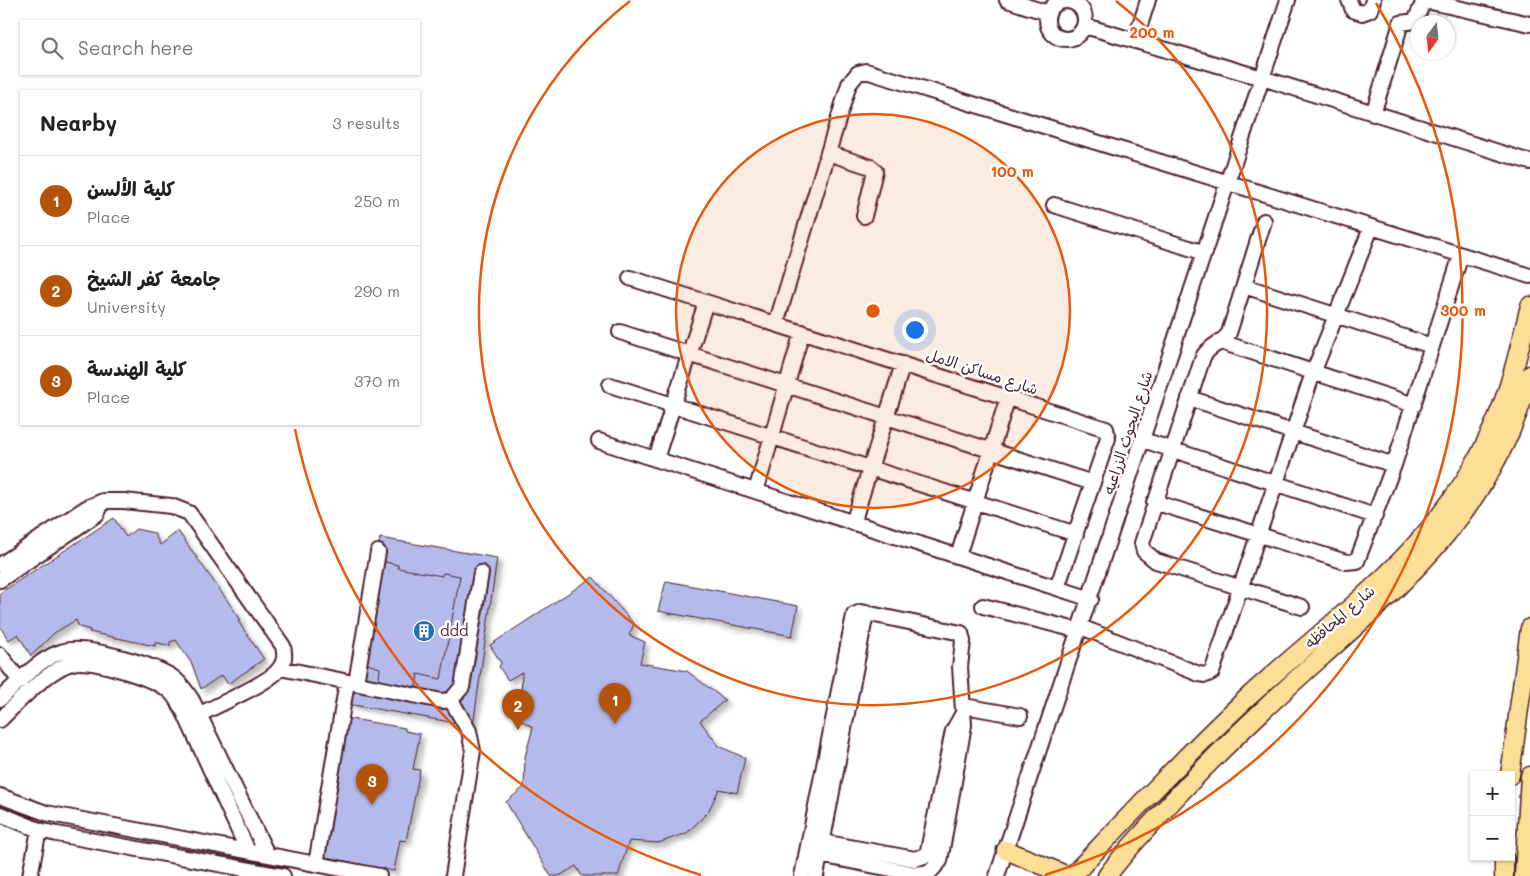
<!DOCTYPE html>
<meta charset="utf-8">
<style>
body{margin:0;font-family:Mali,"Playpen Sans Arabic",sans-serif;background:#f2f2f2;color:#202124}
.controls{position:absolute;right:15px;bottom:15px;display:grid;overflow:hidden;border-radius:0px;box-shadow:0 1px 4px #0004}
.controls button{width:45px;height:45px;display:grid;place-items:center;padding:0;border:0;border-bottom:1px solid #e0e0e0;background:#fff;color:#202124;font:25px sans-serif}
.compass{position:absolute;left:1410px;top:15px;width:45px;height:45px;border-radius:50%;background:#fff;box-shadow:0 1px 4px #0004;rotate:195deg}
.you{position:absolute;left:914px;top:329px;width:18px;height:18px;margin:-12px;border:4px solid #fff;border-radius:50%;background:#1a73e8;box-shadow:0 0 0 8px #1a73e833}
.badge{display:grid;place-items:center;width:32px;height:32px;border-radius:50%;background:#b45309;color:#fff;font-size:16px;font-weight:700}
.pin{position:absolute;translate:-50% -41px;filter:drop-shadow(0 1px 2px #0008)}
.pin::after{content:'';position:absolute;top:26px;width:18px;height:15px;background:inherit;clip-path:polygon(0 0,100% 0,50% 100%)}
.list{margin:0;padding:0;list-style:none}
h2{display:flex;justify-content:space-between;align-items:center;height:65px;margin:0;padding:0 20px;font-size:21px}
h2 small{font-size:16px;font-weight:400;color:#757577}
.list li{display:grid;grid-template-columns:32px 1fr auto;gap:15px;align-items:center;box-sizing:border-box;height:90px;padding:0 20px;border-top:1px solid #e0e0e0}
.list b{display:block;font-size:19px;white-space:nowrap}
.list p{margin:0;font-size:16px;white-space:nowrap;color:#757577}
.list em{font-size:16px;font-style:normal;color:#757577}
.icon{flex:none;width:28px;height:28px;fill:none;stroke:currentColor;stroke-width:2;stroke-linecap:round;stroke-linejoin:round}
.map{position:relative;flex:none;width:1530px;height:876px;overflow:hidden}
.search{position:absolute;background:#fff;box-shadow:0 1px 4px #0004;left:20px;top:20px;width:400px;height:55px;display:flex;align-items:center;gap:12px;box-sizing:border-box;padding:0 18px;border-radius:0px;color:#757577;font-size:19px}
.panel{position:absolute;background:#fff;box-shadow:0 1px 4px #0004;left:20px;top:90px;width:400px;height:335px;border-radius:0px}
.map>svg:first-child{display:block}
.building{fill:#b4bbec;stroke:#4a1f2b;filter:url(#shadow)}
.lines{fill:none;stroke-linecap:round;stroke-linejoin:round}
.minor-casing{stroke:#4a1f2b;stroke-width:18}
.major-casing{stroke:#4a1f2b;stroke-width:21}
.minor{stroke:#fff;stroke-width:14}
.major{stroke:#fcde96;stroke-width:18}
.ring{fill:none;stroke:#e8590c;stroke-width:2.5}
.labels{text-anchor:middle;stroke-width:5;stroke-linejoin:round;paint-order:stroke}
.street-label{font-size:15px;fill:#4a1f2b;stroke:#fff}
.poi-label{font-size:15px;fill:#4a1f2b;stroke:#fff;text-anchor:start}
.centre{fill:#e8590c;stroke:#fff;stroke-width:2.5}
.ring-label{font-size:15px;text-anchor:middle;font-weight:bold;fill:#e8590c;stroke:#fff;stroke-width:5;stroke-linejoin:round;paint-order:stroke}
</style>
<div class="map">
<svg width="1530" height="876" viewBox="0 0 1530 876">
<defs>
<filter id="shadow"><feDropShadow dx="4.5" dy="4.5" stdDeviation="2.5" flood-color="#0004"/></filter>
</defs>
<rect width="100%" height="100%" fill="#fff"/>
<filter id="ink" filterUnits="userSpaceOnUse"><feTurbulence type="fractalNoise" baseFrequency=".02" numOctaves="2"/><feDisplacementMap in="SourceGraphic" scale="10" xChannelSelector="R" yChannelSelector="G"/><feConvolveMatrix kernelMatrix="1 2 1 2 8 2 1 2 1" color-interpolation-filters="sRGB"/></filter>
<g filter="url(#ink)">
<!-- building -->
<path class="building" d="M 114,518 L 126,537 L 136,529 L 154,533 L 160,545 L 178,531 L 241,620 L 238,621 L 264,659 L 228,684 L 222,675 L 201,689 L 192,664 L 176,640 L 170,642 L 170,646 L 155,642 L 155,646 L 89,632 L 90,630 L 79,627 L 76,620 L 54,633 L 31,656 L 18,634 L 9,640 L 0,627 L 0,593 Z
M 380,538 L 497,558 L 473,726 L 348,704 Z
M 377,560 L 398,565 L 398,568 L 442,576 L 443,573 L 460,576 L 441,679 L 418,674 L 415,693 L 378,687 L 380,668 L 361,662 Z
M 593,577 L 634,624 L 629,635 L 645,642 L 640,663 L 687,671 L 725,700 L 700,721 L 719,746 L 745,758 L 737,793 L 719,789 L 708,812 L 687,833 L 658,843 L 629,841 L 618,876 L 582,876 L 576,866 L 559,876 L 551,876 L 506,802 L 524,787 L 525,757 L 533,727 L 520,720 L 522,672 L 508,680 L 499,667 L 501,663 L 490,645 Z
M 666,581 L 798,606 L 792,636 L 658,611 Z
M 346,718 L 405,728 L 405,731 L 420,734 L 413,769 L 420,770 L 406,841 L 400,840 L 394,871 L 321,856 Z"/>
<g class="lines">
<!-- minor casing -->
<g class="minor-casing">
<path id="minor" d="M 1007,0 L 1048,13
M 1349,0 L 1353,10 L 1362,13 L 1370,10 L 1373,0
M1047 20a19 19 0 1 1 38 0a19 19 0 1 1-38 0Z
M 1085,26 L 1262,78 L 1530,162
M 1135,41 L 1148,0
M 1373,114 L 1401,23 L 1415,21 L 1423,3 L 1431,2 L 1530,24
M 828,153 L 871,167 L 875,171 L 864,216
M 1054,205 L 1205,253
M 1264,221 L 1229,333 C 1222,344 1209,345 1203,357 L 1142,543 L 1144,551 L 1156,561 L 1302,607
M 630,278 L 1106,429 L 1108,438 L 1057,588
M 1244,286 L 1432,346
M 776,324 L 849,84 L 858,73 L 866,71 L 1530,276
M 620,332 L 1093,483
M 1221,342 L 1414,405
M 610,385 L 1076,534
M 1189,398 L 1394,465
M 1143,440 L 1375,516
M 599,441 L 1091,599
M 656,459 L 706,302
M 756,491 L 802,332
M 1154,502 L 1346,562 L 1357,561 L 1394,465 L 1461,255
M 853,523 L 903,364
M 958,556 L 1008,397
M 0,565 L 86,508 L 103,501 L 124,501 L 171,506 L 189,513 L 283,646 C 285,655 285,662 279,669 C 271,682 216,706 200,714
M 0,580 L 97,514 L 103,501
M 983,606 L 1080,631
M 1081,627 L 1199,674 L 1206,675 L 1212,672 L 1313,373 L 1371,228
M 0,655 L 20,681
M 280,668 L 442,701 L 451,700 L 462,687 L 481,573
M 356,683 L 378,552
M 0,699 C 19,682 39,658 64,651 C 87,645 157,665 175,679 C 182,685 187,692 192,700 L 267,854
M 451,700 L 469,731 L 473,751 L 453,876
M 964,706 L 1020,716
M 0,720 C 17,703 49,669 72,663 C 91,658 152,678 168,690 C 175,695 179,704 184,712 L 248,851
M 0,796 L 46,813 L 379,876
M 0,814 L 39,830 L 57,834 L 283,876
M 822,842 L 915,859 L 927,855 L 953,731 L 963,713
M 316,864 L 347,682
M 30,876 L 39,830
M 802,876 L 854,615 L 861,612 L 961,633 L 963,641 L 960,667 L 964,725 L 940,861 L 930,872 L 916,874 L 820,855
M 816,876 L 866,613
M 997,876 L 1288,0"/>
</g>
<!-- major casing -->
<g class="major-casing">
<path id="major" d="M 1510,775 L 1530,628
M 1006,850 L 1068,876
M 1072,876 C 1129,816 1186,755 1246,699 C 1338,614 1438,550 1491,432 C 1510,392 1519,349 1530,306
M 1107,876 C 1125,851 1146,830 1166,808 C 1212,758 1259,713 1309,668 C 1406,582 1495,506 1530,375
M 1504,876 L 1504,857
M 1524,876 L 1530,776"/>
</g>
<!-- minor -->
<use href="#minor" class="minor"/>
<!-- major -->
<use href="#major" class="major"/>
</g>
</g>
<!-- distance rings -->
<circle cx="873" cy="311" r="197" fill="#e8590c" fill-opacity=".12"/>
<g class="ring">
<circle cx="873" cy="311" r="197"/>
<path d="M1116 1A394 394 0 1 1 630 1"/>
<path d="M701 875A590 590 0 0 1 295 429M1376 3A590 590 0 0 1 1045 875"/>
</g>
<!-- icons -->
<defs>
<g id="building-disc" transform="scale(1.125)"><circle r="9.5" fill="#1f6fb2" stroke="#fff"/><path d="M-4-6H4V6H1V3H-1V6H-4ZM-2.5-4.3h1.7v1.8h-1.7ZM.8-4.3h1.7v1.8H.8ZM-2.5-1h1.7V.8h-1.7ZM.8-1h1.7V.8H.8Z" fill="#fff"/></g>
</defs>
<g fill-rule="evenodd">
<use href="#building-disc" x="424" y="631"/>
</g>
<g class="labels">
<!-- street labels -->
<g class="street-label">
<text transform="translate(982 372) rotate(18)" y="5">شارع مساكن الامل</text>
<text transform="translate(1128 433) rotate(-72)" y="5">شارع البحوث الزراعيه</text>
<text transform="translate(1340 617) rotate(-41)" y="5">شارع المحافظه</text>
</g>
<!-- poi labels -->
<g class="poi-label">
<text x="440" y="636">ddd</text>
</g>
</g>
<circle cx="873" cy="311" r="8" class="centre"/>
<g class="ring-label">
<text x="1152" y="38">200 m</text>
<text x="1012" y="177">100 m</text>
<text x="1463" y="316">300 m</text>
</g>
</svg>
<div class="controls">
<button>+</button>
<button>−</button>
</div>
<svg class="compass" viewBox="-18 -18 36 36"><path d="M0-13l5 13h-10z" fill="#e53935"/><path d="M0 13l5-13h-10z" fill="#757577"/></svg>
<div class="you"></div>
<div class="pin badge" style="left:615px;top:724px">1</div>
<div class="pin badge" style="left:518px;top:730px">2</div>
<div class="pin badge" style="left:372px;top:805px">3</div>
<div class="search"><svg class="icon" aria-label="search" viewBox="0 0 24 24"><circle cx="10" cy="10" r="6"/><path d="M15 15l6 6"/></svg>Search here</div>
<section class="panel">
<h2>Nearby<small>3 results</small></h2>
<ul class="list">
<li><span class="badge">1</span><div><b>كلية الألسن</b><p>Place</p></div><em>250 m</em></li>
<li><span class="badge">2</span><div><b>جامعة كفر الشيخ</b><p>University</p></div><em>290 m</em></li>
<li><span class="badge">3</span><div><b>كلية الهندسة</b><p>Place</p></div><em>370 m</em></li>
</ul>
</section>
</div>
